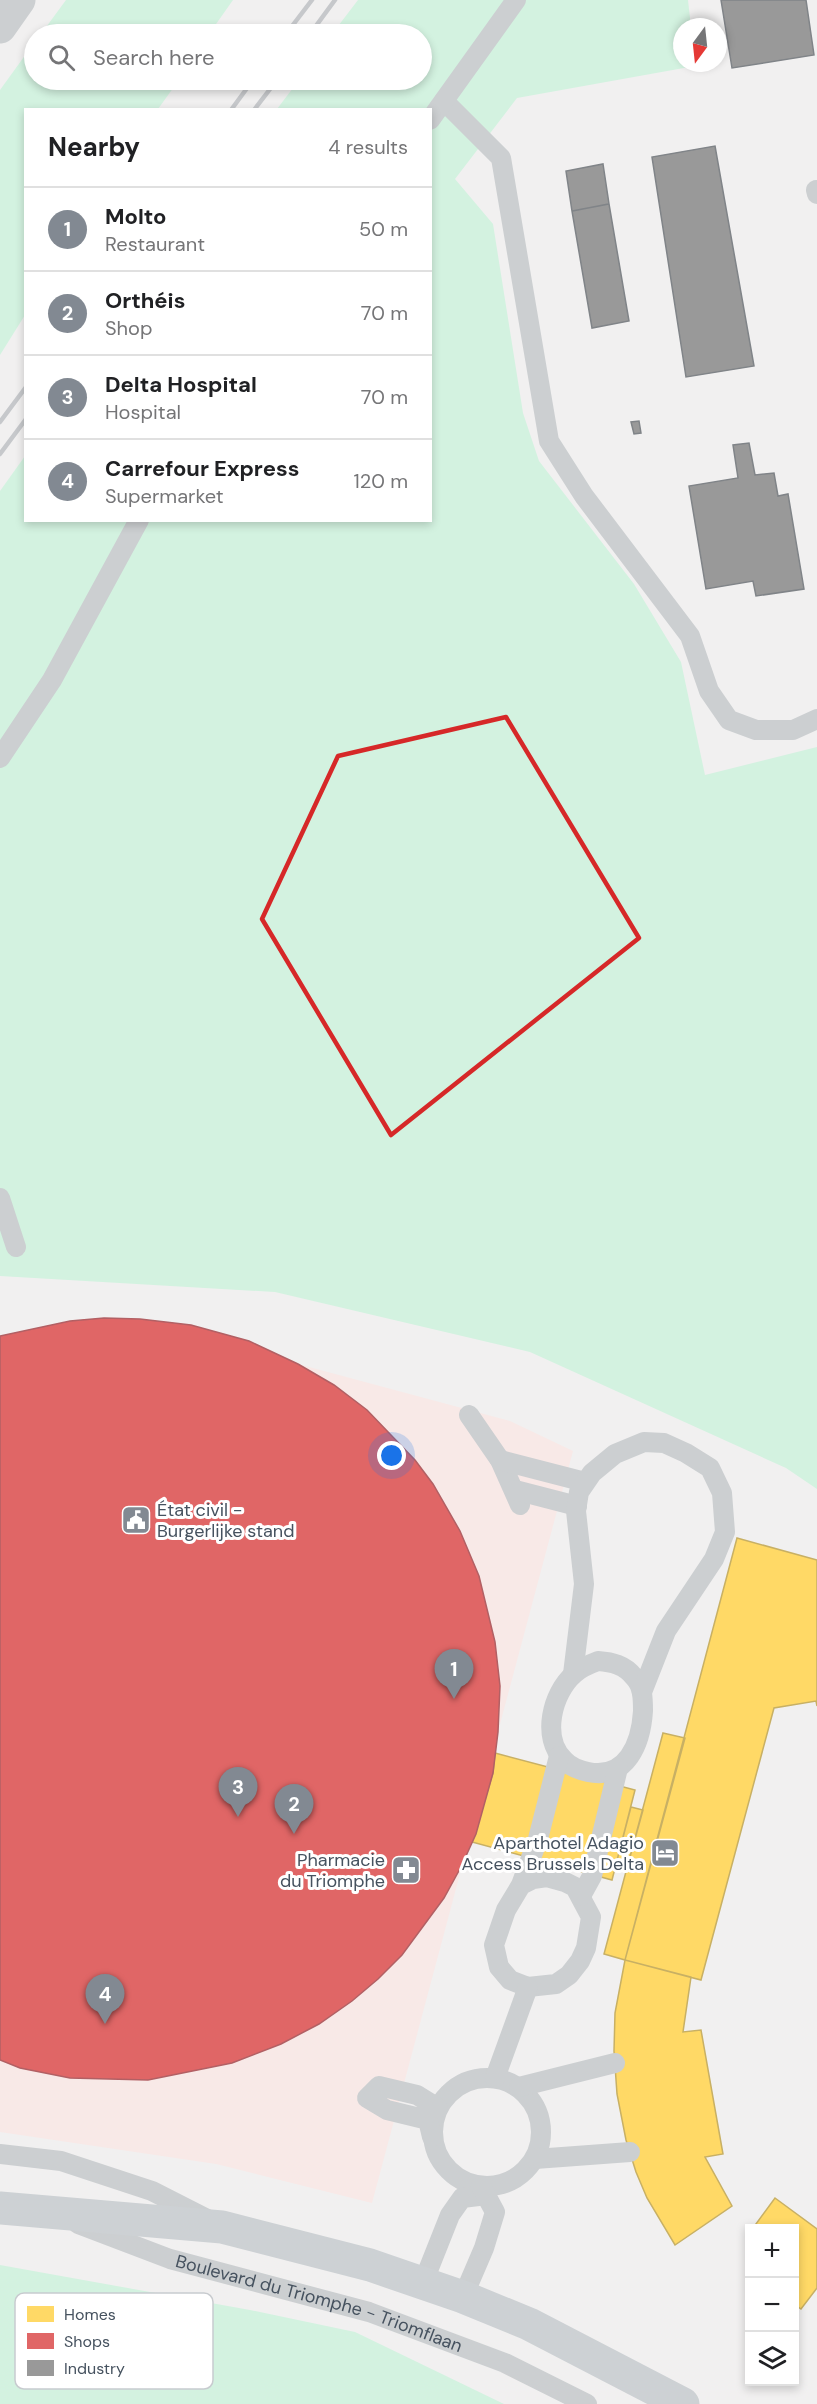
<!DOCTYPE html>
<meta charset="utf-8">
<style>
body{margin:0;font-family:"DM Sans",sans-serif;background:#f2f2f2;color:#202124}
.controls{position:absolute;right:18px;bottom:18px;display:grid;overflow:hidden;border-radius:0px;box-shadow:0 3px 9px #0003}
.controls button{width:54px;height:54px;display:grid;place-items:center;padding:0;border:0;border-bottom:2px solid #e0e0e0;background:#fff;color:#202124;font:30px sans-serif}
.compass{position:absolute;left:673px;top:18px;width:54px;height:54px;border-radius:50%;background:#fff;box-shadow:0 3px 9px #0003;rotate:195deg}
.you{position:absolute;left:392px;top:1456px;width:21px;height:21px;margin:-15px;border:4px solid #fff;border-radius:50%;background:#1a73e8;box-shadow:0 0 0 9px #1a73e833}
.badge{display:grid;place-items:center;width:39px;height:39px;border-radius:50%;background:#828992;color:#fff;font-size:20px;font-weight:700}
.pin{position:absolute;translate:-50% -50px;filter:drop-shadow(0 2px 3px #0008)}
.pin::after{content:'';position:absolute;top:32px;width:21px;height:18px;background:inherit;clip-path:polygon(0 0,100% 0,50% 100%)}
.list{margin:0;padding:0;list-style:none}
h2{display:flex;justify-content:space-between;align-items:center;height:78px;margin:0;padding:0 24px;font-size:26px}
h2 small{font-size:20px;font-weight:400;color:#757577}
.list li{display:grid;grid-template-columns:39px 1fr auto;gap:18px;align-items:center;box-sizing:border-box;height:84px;padding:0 24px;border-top:2px solid #e0e0e0}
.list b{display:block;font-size:22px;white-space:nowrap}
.list p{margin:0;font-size:20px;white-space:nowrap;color:#757577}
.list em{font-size:20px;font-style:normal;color:#757577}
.icon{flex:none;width:33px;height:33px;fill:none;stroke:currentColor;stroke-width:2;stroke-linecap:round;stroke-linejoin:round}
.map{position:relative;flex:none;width:817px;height:2404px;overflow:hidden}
.search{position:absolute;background:#fff;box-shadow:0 3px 9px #0003;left:24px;top:24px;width:408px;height:66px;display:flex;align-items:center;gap:15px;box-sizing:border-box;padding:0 21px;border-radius:33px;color:#757577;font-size:22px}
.panel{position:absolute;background:#fff;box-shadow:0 3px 9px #0003;left:24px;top:108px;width:408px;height:414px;border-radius:0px}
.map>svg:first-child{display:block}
.medical{fill:#f8e9e7}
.green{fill:#d3f2e0}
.homes{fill:#ffd966;stroke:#c8b064;stroke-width:1.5}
.shops{fill:#e06666;stroke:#b26064;stroke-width:1.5}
.industry{fill:#999;stroke:#808488;stroke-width:1.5}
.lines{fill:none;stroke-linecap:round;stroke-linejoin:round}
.service{stroke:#cccfd1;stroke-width:20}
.tertiary{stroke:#cccfd1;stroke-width:33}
.secondary{stroke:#cdd1d4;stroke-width:33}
.rail{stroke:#c6c8cb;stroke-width:4.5}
.marked{fill:none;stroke:#d62828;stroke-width:4.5;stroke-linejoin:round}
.labels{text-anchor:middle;stroke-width:6;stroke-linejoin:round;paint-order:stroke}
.poi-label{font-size:18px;fill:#46525f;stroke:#fff;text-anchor:end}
.street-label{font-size:18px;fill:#46525f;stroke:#fff}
.key{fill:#fff;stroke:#c8cbcf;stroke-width:1.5}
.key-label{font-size:16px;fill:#46525f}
</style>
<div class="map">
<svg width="817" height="2404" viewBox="0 0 817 2404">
<rect width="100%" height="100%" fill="#f1f0f0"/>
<!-- medical -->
<path class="medical" d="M 104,1318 L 140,1319 L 191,1325 L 222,1333 L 249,1341 L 298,1364 L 510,1421 L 573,1451 L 372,2203 L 216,2164 L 0,2132 L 0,1336 L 70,1321 Z"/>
<!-- green -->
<path class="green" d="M 66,0 L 233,0 L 209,34 L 41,34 Z
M 358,0 L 688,0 L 691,27 L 682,27 L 682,63 L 695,63 L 695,66 L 517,98 L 455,179 L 493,224 L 523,413 L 539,461 L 634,584 L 681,662 L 705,775 L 817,747 L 817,1489 L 786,1468 L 530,1352 L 275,1292 L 0,1276 L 0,491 L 25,456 L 26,520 L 430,520 L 430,110 L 277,109 L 299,80 L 422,80 L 422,34 L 332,34 Z
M 34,43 L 34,80 L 179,80 L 158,109 L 26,110 L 25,315 L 0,355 L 0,90 Z
M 0,2265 L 250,2310 L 355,2332 L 504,2404 L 0,2404 Z"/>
<!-- homes -->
<path class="homes" d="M 737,1538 L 817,1560 L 817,1706 L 816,1701 L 774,1708 L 701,1980 L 625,1960 Z
M 663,1733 L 685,1738 L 625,1960 L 604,1954 Z
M 495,1753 L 635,1790 L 612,1880 L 472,1842 L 493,1773 Z
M 631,1807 L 643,1810 L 627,1868 L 616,1864 Z
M 625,1960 L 691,1977 L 683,2032 L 701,2030 L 723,2154 L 705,2157 L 732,2206 L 675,2245 L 647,2198 L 636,2172 L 626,2140 L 617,2094 L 614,2051 L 615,2013 Z
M 775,2198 L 817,2229 L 817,2288 L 801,2309 L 794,2304 L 794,2228 L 753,2228 Z"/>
<!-- shops -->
<path class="shops" d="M 104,1318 L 140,1319 L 191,1325 L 249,1341 L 298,1364 L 334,1385 L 367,1410 L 415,1460 L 433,1484 L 460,1531 L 479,1576 L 495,1642 L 500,1686 L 498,1732 L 493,1773 L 476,1834 L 461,1867 L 444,1898 L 402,1955 L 378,1979 L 352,2001 L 319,2024 L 281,2044 L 232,2063 L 148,2080 L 70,2078 L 20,2068 L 0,2060 L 0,1336 L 70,1321 Z"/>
<!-- industry -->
<path class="industry" d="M 721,0 L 806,0 L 814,55 L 732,68 Z
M 715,146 L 754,366 L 686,377 L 652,157 Z
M 603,164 L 609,204 L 572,211 L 566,171 Z
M 609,204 L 629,321 L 592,328 L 572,211 Z
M 639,421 L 641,433 L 634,434 L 631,422 Z
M 749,443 L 755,475 L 774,473 L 778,496 L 788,494 L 804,589 L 756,596 L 753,581 L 706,589 L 689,486 L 738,478 L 733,445 Z"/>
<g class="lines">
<!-- service -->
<g class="service">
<path d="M 444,101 L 501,158 L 549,441 L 584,496 L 690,636 L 709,691 L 729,720 L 756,730 L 793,730 L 817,719"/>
<path d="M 430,120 L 516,0"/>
<path d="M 816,190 L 817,194"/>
<path d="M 0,758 L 52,680 L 139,520"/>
<path d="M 0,1198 L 16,1247"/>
<path d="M 469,1415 L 500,1460 L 520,1505"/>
<path d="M 500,1460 L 585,1482"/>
<path d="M 515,1490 L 577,1506"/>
<path d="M 598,1661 C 612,1662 625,1665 634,1677 C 643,1686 643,1699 643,1711 C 641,1743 627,1780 588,1772 C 579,1770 570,1767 564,1760 C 541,1738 552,1693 574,1674 C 580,1668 590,1664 598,1661 Z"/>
<path d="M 573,1674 L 584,1584 L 576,1511 L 579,1492 L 592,1473 L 615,1454 L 644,1442 L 664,1443 L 686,1453 L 710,1468 L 722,1493 L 725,1532 L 714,1559 L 666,1631 L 642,1692"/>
<path d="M 521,1885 L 533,1879 L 547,1877 L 565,1882 L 575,1887 L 591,1917 L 586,1948 L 580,1961 L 569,1975 L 556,1984 L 528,1987 L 510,1980 L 499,1967 L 494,1945 L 506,1910 L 521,1885 L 538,1839 L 559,1756"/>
<path d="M 581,1896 L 592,1876 L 618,1768"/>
<circle cx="487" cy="2132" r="54"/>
<path d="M 495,2078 L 528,1987"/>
<path d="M 519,2087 L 615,2063"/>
<path d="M 432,2137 L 428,2120 L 387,2110 L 367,2098 L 379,2086 L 417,2095 L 438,2108"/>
<path d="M 0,2154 L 61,2161 L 152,2191 L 207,2219"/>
<path d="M 535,2159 L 630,2152"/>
<path id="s1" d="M 78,2224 L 170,2259 L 369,2312 L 505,2363 L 587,2404"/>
<path d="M 423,2283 L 450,2215 L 462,2198 L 487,2195"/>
<path d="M 463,2297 L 484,2248 L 495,2212 L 481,2186"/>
</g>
<!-- tertiary -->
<path class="tertiary" d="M 0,27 L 19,0"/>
<!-- secondary -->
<path class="secondary" d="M 0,2208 L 222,2227 L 370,2265 L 463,2297 L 529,2324 L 683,2404"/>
<!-- rail -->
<path class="rail" d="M 286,34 L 312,0
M 310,34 L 335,0
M 231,110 L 253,80
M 254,110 L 277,80
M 0,422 L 26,387
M 0,454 L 26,419"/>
</g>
<!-- marked area -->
<path class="marked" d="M 506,717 L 639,938 L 391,1135 L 262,919 L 338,756 Z"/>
<!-- icons -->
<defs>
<g id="civic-square" transform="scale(1.5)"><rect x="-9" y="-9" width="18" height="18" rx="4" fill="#828992" stroke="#fff"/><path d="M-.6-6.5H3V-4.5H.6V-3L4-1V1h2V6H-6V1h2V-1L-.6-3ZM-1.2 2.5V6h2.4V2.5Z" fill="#fff"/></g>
<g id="hotel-square" transform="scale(1.5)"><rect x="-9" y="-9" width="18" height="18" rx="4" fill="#828992" stroke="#fff"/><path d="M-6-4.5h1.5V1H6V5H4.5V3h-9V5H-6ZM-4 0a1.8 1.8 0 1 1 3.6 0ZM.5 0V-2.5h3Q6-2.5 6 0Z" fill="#fff"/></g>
<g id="pharmacy-square" transform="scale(1.5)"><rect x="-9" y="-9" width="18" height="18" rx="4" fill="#828992" stroke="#fff"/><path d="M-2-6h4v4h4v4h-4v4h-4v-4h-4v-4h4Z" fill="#fff"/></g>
</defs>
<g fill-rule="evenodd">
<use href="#civic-square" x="136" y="1520"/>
<use href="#hotel-square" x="665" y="1853"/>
<use href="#pharmacy-square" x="406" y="1870"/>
</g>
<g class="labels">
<!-- poi labels -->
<g class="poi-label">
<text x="157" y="1516" text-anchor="start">État civil -<tspan x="157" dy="21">Burgerlijke stand</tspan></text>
<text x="644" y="1849">Aparthotel Adagio<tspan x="644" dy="21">Access Brussels Delta</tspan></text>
<text x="385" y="1866">Pharmacie<tspan x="385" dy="21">du Triomphe</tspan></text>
</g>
<!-- street labels -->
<g class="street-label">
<text dy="6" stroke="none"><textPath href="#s1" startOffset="254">Boulevard du Triomphe - Triomflaan</textPath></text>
</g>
</g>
<!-- legend -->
<rect x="15" y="2293" width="198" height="96" rx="9" class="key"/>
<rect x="27" y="2306" width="27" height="16" fill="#ffd966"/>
<rect x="27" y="2333" width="27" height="16" fill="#e06666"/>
<rect x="27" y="2360" width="27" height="16" fill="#999"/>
<g class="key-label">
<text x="64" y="2320">Homes</text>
<text x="64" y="2347">Shops</text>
<text x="64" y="2374">Industry</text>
</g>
</svg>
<div class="controls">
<button>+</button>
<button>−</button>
<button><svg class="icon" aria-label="layers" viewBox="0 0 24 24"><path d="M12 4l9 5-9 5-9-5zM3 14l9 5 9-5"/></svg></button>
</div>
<svg class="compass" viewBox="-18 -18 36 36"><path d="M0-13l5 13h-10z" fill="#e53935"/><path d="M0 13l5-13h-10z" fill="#757577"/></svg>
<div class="you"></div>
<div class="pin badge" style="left:454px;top:1699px">1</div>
<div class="pin badge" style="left:294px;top:1834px">2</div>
<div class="pin badge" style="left:238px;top:1817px">3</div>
<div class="pin badge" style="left:105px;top:2024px">4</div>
<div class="search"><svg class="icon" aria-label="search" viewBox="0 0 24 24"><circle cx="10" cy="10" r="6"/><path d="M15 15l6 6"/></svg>Search here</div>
<section class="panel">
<h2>Nearby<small>4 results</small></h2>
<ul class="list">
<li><span class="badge">1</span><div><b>Molto</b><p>Restaurant</p></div><em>50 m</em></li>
<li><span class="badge">2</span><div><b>Orthéis</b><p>Shop</p></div><em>70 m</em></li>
<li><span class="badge">3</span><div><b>Delta Hospital</b><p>Hospital</p></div><em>70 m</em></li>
<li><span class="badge">4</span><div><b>Carrefour Express</b><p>Supermarket</p></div><em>120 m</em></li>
</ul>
</section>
</div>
